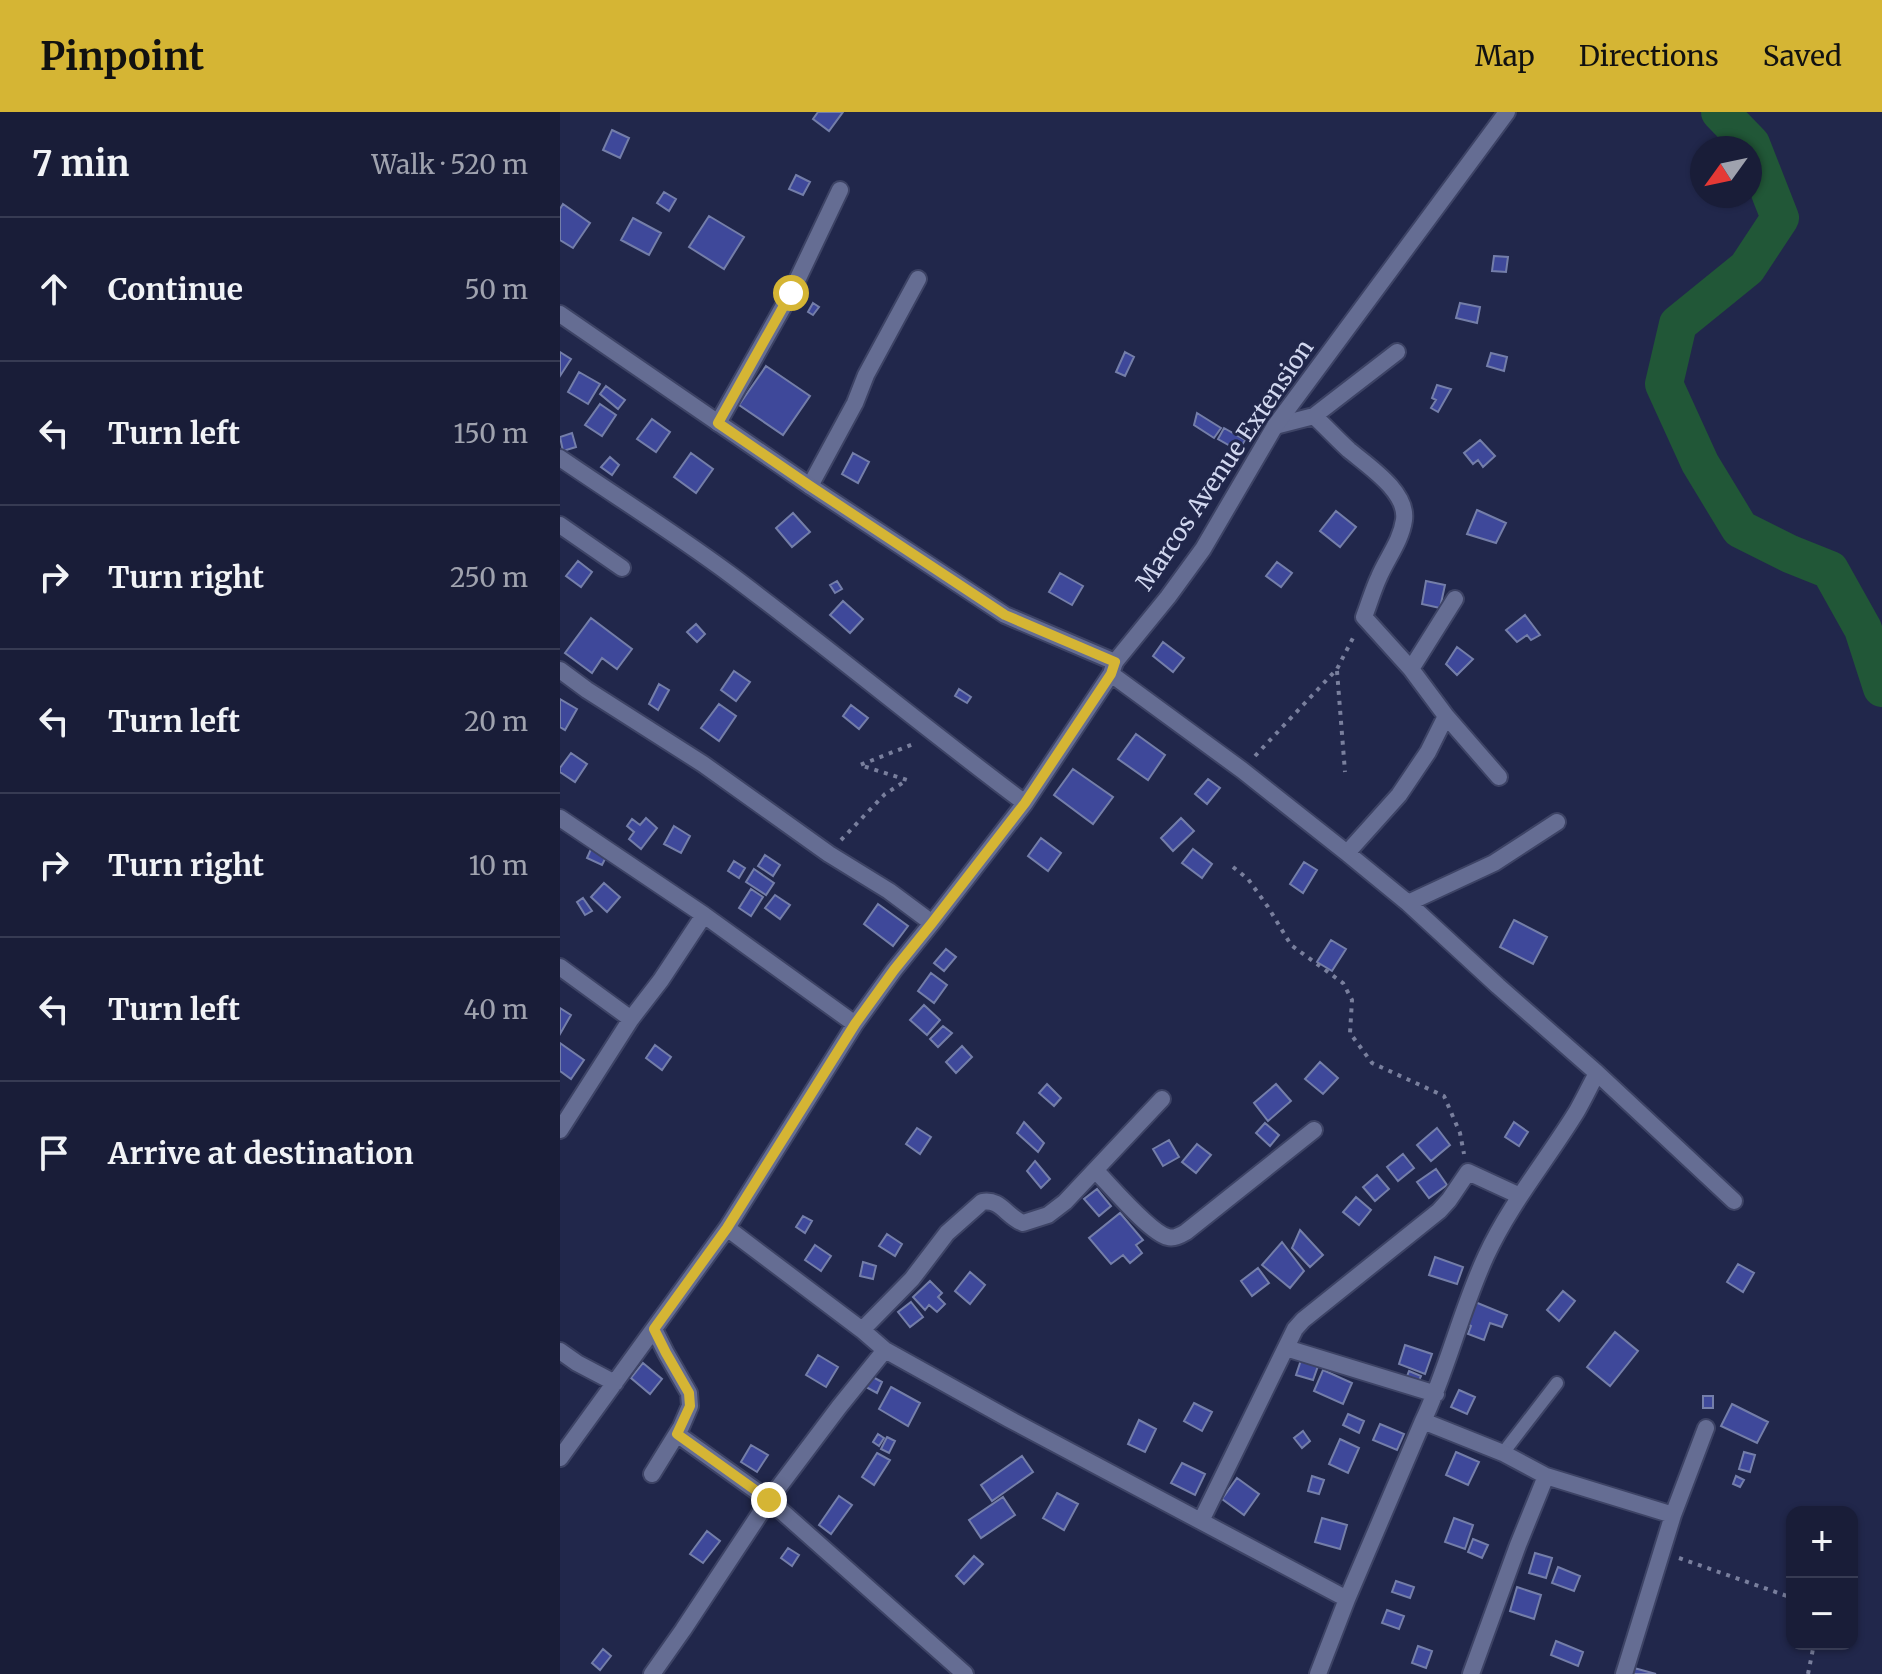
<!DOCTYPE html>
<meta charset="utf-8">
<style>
body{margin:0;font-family:Merriweather,serif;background:#262a43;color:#f1f3f6}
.controls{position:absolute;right:24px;bottom:24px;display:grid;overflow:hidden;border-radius:16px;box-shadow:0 2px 6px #0004}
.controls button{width:72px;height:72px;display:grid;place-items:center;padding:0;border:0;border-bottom:2px solid #373b53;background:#191d38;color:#f1f3f6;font:40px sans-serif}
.compass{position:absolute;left:1130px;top:24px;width:72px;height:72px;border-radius:50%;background:#191d38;box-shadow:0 2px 6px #0004;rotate:237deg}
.stop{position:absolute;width:24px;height:24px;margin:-18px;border:6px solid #d5b534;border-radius:50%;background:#fff}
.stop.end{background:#d5b534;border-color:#fff;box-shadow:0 2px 8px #0008}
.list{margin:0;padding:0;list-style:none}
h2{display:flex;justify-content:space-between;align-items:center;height:104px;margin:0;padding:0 32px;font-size:34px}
h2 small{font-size:26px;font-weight:400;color:#9fa2ae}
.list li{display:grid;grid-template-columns:52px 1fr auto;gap:24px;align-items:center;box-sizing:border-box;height:144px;padding:0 32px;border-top:2px solid #373b53}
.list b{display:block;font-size:30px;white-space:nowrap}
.list em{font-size:26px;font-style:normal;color:#9fa2ae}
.icon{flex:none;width:44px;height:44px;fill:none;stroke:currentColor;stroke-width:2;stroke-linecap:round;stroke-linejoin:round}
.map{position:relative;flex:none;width:1322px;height:1562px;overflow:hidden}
header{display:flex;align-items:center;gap:48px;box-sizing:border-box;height:112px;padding:0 40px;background:#d5b534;color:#111}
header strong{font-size:38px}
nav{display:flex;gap:44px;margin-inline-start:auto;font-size:28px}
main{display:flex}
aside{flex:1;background:#191d38}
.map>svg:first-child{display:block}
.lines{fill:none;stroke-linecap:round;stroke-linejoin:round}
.river{stroke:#215737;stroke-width:38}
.building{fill:#3e489a;stroke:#747ea9;stroke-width:2}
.service-casing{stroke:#3d4365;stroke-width:16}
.minor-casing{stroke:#3d4365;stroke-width:20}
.tertiary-casing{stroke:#3d4365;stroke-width:20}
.path{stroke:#797f9d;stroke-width:4;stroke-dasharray:4 6;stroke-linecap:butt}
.service{stroke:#656d93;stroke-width:12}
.minor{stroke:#656d93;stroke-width:16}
.tertiary{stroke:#656d93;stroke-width:16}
.route{stroke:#d5b534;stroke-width:10}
.labels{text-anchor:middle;stroke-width:6;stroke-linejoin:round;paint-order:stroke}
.street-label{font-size:24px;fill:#d1d7ef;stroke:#21274b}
</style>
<header>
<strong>Pinpoint</strong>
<nav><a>Map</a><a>Directions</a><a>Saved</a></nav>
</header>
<main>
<aside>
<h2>7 min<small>Walk · 520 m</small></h2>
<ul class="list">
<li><svg class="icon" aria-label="ahead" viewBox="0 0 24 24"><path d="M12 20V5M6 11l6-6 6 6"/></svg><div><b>Continue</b></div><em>50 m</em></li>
<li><svg class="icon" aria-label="left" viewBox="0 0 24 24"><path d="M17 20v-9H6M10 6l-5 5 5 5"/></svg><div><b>Turn left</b></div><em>150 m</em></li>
<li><svg class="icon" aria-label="right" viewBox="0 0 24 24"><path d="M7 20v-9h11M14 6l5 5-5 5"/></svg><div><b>Turn right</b></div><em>250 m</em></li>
<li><svg class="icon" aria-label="left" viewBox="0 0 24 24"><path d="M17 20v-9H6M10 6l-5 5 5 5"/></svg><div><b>Turn left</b></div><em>20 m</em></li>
<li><svg class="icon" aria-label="right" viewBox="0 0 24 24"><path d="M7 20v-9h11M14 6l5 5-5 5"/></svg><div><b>Turn right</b></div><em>10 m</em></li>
<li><svg class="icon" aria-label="left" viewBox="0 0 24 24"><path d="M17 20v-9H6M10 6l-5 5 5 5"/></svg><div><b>Turn left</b></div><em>40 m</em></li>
<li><svg class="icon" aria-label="arrive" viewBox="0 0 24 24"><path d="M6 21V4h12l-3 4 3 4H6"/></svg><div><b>Arrive at destination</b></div></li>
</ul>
</aside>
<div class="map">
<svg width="1322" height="1562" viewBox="0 0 1322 1562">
<rect width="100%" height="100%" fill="#21274b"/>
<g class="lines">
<!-- river -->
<path class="river" d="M 1160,0 L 1191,32 L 1220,106 L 1187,156 L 1118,212 L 1104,272 L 1140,351 L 1180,417 L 1230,442 L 1270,458 L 1303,517 L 1322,576"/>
</g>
<!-- building -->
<path class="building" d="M 258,0 L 283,0 L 269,19 L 253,7 Z
M 52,18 L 69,26 L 60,46 L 43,38 Z
M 236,63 L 250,70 L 243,83 L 229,77 Z
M 104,80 L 116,87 L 109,99 L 97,91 Z
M 3,92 L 30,111 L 13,136 L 0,128 L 0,97 Z
M 149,104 L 184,125 L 164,157 L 129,135 Z
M 73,106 L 101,121 L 89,143 L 61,128 Z
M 934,144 L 948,145 L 946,160 L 932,159 Z
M 253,191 L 259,195 L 253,203 L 248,200 Z
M 900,191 L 920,195 L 917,211 L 896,206 Z
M 0,240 L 11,247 L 0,264 Z
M 565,240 L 574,245 L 565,264 L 556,260 Z
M 931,241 L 947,245 L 944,259 L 927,254 Z
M 206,254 L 250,284 L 223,323 L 179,293 Z
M 19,260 L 40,272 L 28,292 L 8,280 Z
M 877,273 L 891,277 L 878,300 L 871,296 L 876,288 L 872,286 Z
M 46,274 L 65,288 L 58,297 L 40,282 Z
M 40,292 L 56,303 L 42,324 L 25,313 Z
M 637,301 L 661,316 L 654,326 L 634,313 Z
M 92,307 L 110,320 L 96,340 L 77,327 Z
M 664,316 L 685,328 L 679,339 L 658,327 Z
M 12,321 L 16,335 L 3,339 L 0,325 Z
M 920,328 L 935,344 L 923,355 L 918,348 L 913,352 L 904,341 Z
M 131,341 L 153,357 L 136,381 L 114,365 Z
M 293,341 L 309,350 L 298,371 L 282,362 Z
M 50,345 L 59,353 L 52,363 L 41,355 Z
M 917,398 L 946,411 L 936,431 L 907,422 Z
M 776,399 L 796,415 L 780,435 L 760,419 Z
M 233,401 L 250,420 L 232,435 L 216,416 Z
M 18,449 L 32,460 L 21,475 L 6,464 Z
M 717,450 L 732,461 L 721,475 L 706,464 Z
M 500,461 L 523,474 L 512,493 L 489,480 Z
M 277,469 L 282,477 L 275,481 L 270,473 Z
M 866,469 L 885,473 L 880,496 L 862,492 Z
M 283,489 L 303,507 L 290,521 L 270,503 Z
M 965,503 L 980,523 L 971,528 L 967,523 L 957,530 L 946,518 Z
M 31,506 L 72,537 L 57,557 L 42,546 L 32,561 L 5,541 Z
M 136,512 L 145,522 L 137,530 L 127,520 Z
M 603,530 L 624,546 L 613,560 L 593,544 Z
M 897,535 L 913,547 L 897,563 L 886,552 Z
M 174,559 L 190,570 L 176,589 L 161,578 Z
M 99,572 L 109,578 L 98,598 L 89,592 Z
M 399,577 L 411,585 L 407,591 L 395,584 Z
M 0,587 L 17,597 L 5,618 L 0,615 Z
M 159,592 L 176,604 L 159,629 L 141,616 Z
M 291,593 L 308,606 L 299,617 L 283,604 Z
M 576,622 L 605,643 L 588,668 L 558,647 Z
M 11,641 L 27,652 L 15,670 L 0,660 L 0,656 Z
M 513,657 L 553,685 L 533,712 L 494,683 Z
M 648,667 L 660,676 L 647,692 L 635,682 Z
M 86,706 L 97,716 L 81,737 L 69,727 L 74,720 L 67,714 L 72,707 L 80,713 Z
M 621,706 L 634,719 L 613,739 L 601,726 Z
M 114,714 L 130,724 L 121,741 L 104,732 Z
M 481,726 L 501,741 L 488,759 L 468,744 Z
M 31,737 L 46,745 L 42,753 L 27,746 Z
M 633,737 L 652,752 L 642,766 L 622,751 Z
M 205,743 L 220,753 L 213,764 L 198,754 Z
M 174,749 L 185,756 L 179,766 L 168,759 Z
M 744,750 L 757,758 L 743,781 L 730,772 Z
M 194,757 L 214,771 L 206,783 L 186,770 Z
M 44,771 L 60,785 L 47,800 L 31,785 Z
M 191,777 L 203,785 L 191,804 L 179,796 Z
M 215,783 L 230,793 L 220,807 L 205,796 Z
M 23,786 L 32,799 L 25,803 L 17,790 Z
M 318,792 L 348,814 L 333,834 L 304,812 Z
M 954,808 L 987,825 L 973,852 L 940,835 Z
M 771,828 L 786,837 L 772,859 L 757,850 Z
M 386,837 L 396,845 L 384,859 L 374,851 Z
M 371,861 L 387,873 L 374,891 L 358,879 Z
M 364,893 L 380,908 L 367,923 L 350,908 Z
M 0,896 L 11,903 L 0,922 Z
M 383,914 L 392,921 L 378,935 L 370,927 Z
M 0,931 L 24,948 L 11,967 L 0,959 Z
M 95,933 L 111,945 L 102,958 L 86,946 Z
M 402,934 L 412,945 L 396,961 L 386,950 Z
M 760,950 L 778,966 L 763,982 L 745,967 Z
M 487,972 L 501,986 L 494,994 L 479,981 Z
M 716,972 L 731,989 L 708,1009 L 694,991 Z
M 464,1010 L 484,1031 L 478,1040 L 457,1021 Z
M 954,1010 L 968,1020 L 959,1034 L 945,1025 Z
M 705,1011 L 719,1023 L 710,1034 L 696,1021 Z
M 357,1016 L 371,1025 L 360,1042 L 346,1032 Z
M 877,1016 L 890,1033 L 871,1049 L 857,1033 Z
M 609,1028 L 619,1045 L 603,1054 L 593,1037 Z
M 637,1032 L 651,1043 L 636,1061 L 622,1050 Z
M 843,1042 L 854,1056 L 838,1069 L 827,1055 Z
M 475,1049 L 490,1067 L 481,1076 L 467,1059 Z
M 876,1057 L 887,1073 L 869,1086 L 857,1070 Z
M 817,1063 L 829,1077 L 815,1089 L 803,1075 Z
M 537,1077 L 551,1094 L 539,1104 L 524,1087 Z
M 796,1085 L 811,1098 L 799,1113 L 783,1100 Z
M 560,1101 L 583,1128 L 576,1133 L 582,1141 L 570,1151 L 563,1143 L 551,1152 L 529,1126 Z
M 243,1104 L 252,1109 L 245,1121 L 236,1115 Z
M 740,1118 L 763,1143 L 750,1155 L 732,1136 Z
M 327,1122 L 342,1132 L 335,1144 L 319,1134 Z
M 722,1130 L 744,1159 L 730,1176 L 702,1153 Z
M 255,1133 L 271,1144 L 261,1159 L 245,1148 Z
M 875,1145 L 903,1155 L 897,1172 L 869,1163 Z
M 303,1150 L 316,1154 L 313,1167 L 300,1164 Z
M 1178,1152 L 1194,1161 L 1183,1180 L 1167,1170 Z
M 698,1156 L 709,1171 L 692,1184 L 681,1169 Z
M 410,1160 L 425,1173 L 410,1192 L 395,1179 Z
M 370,1169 L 382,1181 L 378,1185 L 385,1192 L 377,1200 L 369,1193 L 365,1198 L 353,1185 Z
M 1003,1179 L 1015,1189 L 999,1209 L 987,1198 Z
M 351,1190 L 363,1205 L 350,1215 L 338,1200 Z
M 915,1190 L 947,1203 L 942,1215 L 930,1211 L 924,1228 L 908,1222 L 911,1214 L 907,1212 Z
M 1055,1220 L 1078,1239 L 1050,1274 L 1027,1255 Z
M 845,1233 L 872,1242 L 865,1262 L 839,1252 Z
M 258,1243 L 278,1255 L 266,1275 L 246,1263 Z
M 741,1248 L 758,1254 L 753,1268 L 736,1263 Z
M 83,1251 L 102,1267 L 90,1282 L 71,1266 Z
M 763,1258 L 792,1271 L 783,1292 L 754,1279 Z
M 849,1259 L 861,1264 L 858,1271 L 846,1267 Z
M 311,1264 L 322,1270 L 317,1281 L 306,1275 Z
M 331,1275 L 360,1291 L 348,1314 L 319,1297 Z
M 899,1278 L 915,1285 L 907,1302 L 891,1295 Z
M 1143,1284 L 1153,1284 L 1153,1296 L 1143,1296 Z
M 634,1291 L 652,1300 L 642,1319 L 624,1309 Z
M 1172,1292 L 1208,1310 L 1197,1331 L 1161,1314 Z
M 788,1302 L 804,1309 L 799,1321 L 783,1313 Z
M 579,1308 L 596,1317 L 585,1340 L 568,1332 Z
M 820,1312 L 844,1322 L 837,1338 L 813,1328 Z
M 743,1319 L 750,1329 L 742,1336 L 734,1326 Z
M 318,1322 L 324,1326 L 319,1334 L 313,1330 Z
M 327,1325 L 335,1329 L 329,1341 L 321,1337 Z
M 780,1327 L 799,1336 L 788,1361 L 769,1352 Z
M 191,1333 L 208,1343 L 197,1360 L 181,1350 Z
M 896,1340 L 919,1350 L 908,1373 L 886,1363 Z
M 1184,1340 L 1195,1343 L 1190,1360 L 1179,1357 Z
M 317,1341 L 330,1348 L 314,1373 L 302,1365 Z
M 462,1344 L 473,1360 L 432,1389 L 421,1373 Z
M 622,1351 L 645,1362 L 635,1383 L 611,1371 Z
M 752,1364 L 764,1368 L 759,1382 L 748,1379 Z
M 1176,1364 L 1184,1368 L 1180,1375 L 1173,1372 Z
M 677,1366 L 699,1382 L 684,1403 L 662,1387 Z
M 497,1381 L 518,1392 L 504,1418 L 483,1406 Z
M 279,1384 L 292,1393 L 271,1422 L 259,1413 Z
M 443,1385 L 455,1403 L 421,1426 L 409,1408 Z
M 762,1406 L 787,1413 L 780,1437 L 755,1430 Z
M 894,1406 L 913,1413 L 905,1437 L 885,1430 Z
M 147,1419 L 160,1429 L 143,1451 L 130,1442 Z
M 913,1427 L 928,1433 L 922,1446 L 908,1440 Z
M 228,1436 L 239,1443 L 232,1454 L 221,1446 Z
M 975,1441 L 992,1446 L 986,1466 L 969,1461 Z
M 414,1444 L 423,1452 L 404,1472 L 396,1464 Z
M 998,1455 L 1020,1464 L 1014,1479 L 992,1471 Z
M 836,1469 L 854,1475 L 850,1486 L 832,1480 Z
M 957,1475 L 981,1483 L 974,1507 L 950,1499 Z
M 827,1498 L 844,1504 L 839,1517 L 822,1511 Z
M 996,1529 L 1023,1540 L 1018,1554 L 991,1543 Z
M 858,1534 L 872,1539 L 866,1556 L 852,1551 Z
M 43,1537 L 51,1544 L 40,1558 L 32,1551 Z
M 1074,1556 L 1096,1562 L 1072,1562 Z"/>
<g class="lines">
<!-- service casing -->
<g class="service-casing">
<path id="service" d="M 943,1341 L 997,1271"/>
</g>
<!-- minor casing -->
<g class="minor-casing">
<path id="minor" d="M 754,304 L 837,240
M 158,311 L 231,181 L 280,78
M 715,314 L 754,304 C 766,315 777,327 789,338 C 808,354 848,380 844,408 C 841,429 827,446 819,465 C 813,478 809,492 804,505 L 851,557 L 886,604 L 868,640 L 839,683 L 787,741
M 0,346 C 57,385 116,422 171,463 C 270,537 366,617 465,691
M 250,374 L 295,291 L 306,263 L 358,167
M 0,413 L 62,456
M 555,550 L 551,562 L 682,658 L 787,741 L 848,791 L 938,874 L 1037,961 C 1030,974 1024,987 1017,999 C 987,1048 950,1092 926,1144 C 901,1198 888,1256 863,1309 L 943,1341 L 986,1364 L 1113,1403 L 1064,1562
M 851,557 L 895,487
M 0,558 L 27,578 L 143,652 L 269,742 L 329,779 L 372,811
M 886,604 L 939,665
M 0,706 L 144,803
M 848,791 L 934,751 L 997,710
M 0,855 L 71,907 L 101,868 L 144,803 L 295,912
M 1037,961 L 1174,1089
M 0,1018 L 71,907
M 536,1059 C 550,1073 590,1121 608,1125 C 614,1127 621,1123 626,1120 L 754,1018
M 167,1116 L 295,912 L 334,858 L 372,811 L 465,691 L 551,562
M 302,1218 L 352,1167 L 387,1121 L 422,1090 C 440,1086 447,1105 463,1111 L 488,1103 L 505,1090 L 602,987
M 726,1236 L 876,1282
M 325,1238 L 279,1295 L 209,1388 L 405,1562
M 0,1239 L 17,1251 L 55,1271
M 0,1346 L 167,1116 L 302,1218 L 325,1238 L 449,1307 L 787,1487 L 758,1562
M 92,1362 L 121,1315 L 130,1294 L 129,1281 L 106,1241 L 94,1217
M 1113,1403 L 1146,1316
M 641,1409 L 735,1217 L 743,1208 L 879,1099 L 889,1088 L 908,1060 L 960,1084
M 787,1487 L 863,1309
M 92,1562 L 123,1518 L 209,1388 L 117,1322
M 911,1562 L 958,1433 L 986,1364"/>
</g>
<!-- tertiary casing -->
<g class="tertiary-casing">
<path id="tertiary" d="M 0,202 L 250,374 L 445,503 L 555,550 L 608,485 L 643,437 L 715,314 L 947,0"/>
</g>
<!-- path -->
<path class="path" d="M 777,559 L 785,660
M 695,644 L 777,557 L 795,522
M 281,728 L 325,682 L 347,668 L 300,653 L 356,631
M 673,755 L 688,767 L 708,795 L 731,833 L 783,871 L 792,888 L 790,921 L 812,951 L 884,984 L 900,1021 L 904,1042
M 1119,1446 L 1227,1484 L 1232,1489
M 1248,1562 L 1254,1532"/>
<!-- service -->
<use href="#service" class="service"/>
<!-- minor -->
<use href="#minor" class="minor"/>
<!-- tertiary -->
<use href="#tertiary" class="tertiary"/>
</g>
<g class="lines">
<!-- route -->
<path class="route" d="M 209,1388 L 117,1322 L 130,1294 L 129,1281 L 106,1241 L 94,1217 L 167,1116 L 295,912 L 334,858 L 372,811 L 465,691 L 551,562 L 555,550 L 445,503 L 250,374 L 158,311 L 231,181"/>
</g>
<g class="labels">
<!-- street labels -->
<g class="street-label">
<text transform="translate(665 353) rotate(-56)" y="8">Marcos Avenue Extension</text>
</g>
</g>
</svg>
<div class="controls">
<button>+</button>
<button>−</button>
</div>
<svg class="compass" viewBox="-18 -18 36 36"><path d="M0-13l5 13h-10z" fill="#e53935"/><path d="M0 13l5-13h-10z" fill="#9fa2ae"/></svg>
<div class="stop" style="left:231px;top:181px"></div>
<div class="stop end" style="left:209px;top:1388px"></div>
</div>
</main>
